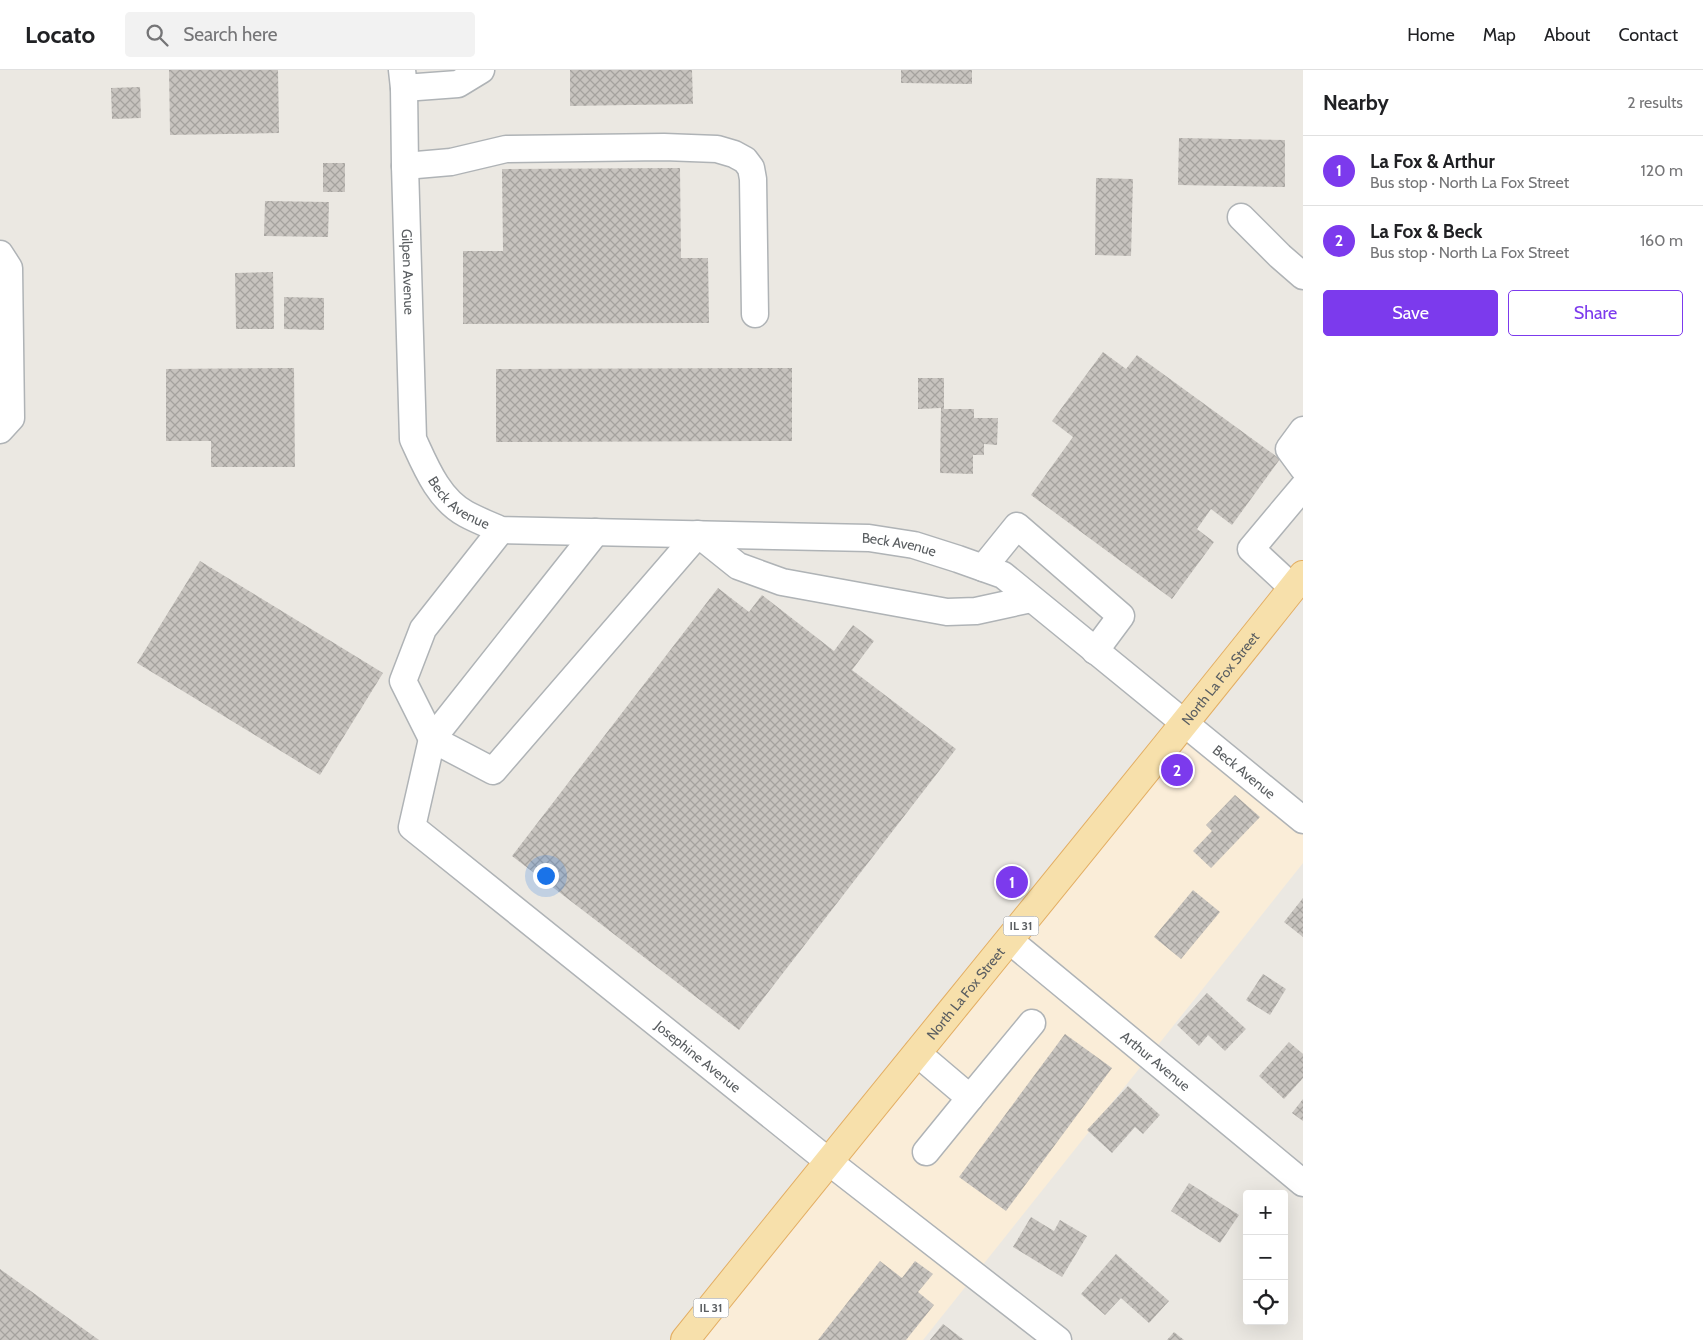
<!DOCTYPE html>
<meta charset="utf-8">
<style>
body{margin:0;font-family:Cabin,sans-serif;background:#f2f2f2;color:#202124}
.controls{position:absolute;right:15px;bottom:15px;display:grid;overflow:hidden;border-radius:5px;box-shadow:0 5px 20px #0002}
.controls button{width:45px;height:45px;display:grid;place-items:center;padding:0;border:0;border-bottom:1px solid #e0e0e0;background:#fff;color:#202124;font:25px sans-serif}
.you{position:absolute;left:545px;top:805px;width:18px;height:18px;margin:-12px;border:4px solid #fff;border-radius:50%;background:#1a73e8;box-shadow:0 0 0 8px #1a73e833}
.badge{display:grid;place-items:center;width:32px;height:32px;border-radius:50%;background:#7c3aed;color:#fff;font-size:16px;font-weight:700}
.pin{position:absolute;translate:-50% -50%;border:2px solid #fff;box-shadow:0 1px 5px #0006}
.list{margin:0;padding:0;list-style:none}
h2{display:flex;justify-content:space-between;align-items:center;height:65px;margin:0;padding:0 20px;font-size:21px}
h2 small{font-size:16px;font-weight:400;color:#757577}
.list li{display:grid;grid-template-columns:32px 1fr auto;gap:15px;align-items:center;box-sizing:border-box;height:70px;padding:0 20px;border-top:1px solid #e0e0e0}
.list b{display:block;font-size:19px;white-space:nowrap}
.list p{margin:0;font-size:16px;white-space:nowrap;color:#757577}
.list em{font-size:16px;font-style:normal;color:#757577}
.actions{display:flex;gap:10px;padding:15px 20px}
.actions a{flex:1;padding:11px 0;border:1px solid #7c3aed;border-radius:5px;text-align:center;font-size:18px;color:#7c3aed}
.actions .main{background:#7c3aed;color:#fff}
.icon{flex:none;width:28px;height:28px;fill:none;stroke:currentColor;stroke-width:2;stroke-linecap:round;stroke-linejoin:round}
.map{position:relative;flex:none;width:1303px;height:1270px;overflow:hidden}
header{display:flex;align-items:center;gap:30px;box-sizing:border-box;height:70px;padding:0 25px;background:#fff;border-bottom:1px solid #e0e0e0}
header strong{font-size:24px}
nav{display:flex;gap:28px;margin-inline-start:auto;font-size:18px}
.search{width:350px;height:45px;background:#f2f2f2;display:flex;align-items:center;gap:12px;box-sizing:border-box;padding:0 18px;border-radius:5px;color:#757577;font-size:19px}
main{display:flex}
aside{flex:1;background:#fff}
.map>svg:first-child{display:block}
.commercial{fill:#faedd8}
.building{fill:url(#building-cross-hatch)}
.lines{fill:none;stroke-linecap:round;stroke-linejoin:round}
.minor-casing{stroke:#afb3b6;stroke-width:29}
.major-casing{stroke:#e3ae63;stroke-width:30}
.minor{stroke:#fff;stroke-width:26}
.major{stroke:#f7e0ab;stroke-width:28}
.labels{text-anchor:middle;stroke-width:5;stroke-linejoin:round;paint-order:stroke}
.shield{fill:#fff;stroke:#8c8e90;stroke-width:1}
.shield-label{font-size:12px;font-weight:bold;fill:#5a5e61}
.street-label{font-size:14px;fill:#5a5e61;stroke:#fff}
</style>
<header>
<strong>Locato</strong>
<div class="search"><svg class="icon" aria-label="search" viewBox="0 0 24 24"><circle cx="10" cy="10" r="6"/><path d="M15 15l6 6"/></svg>Search here</div>
<nav><a>Home</a><a>Map</a><a>About</a><a>Contact</a></nav>
</header>
<main>
<div class="map">
<svg width="1303" height="1270" viewBox="0 0 1303 1270">
<defs>
<pattern id="building-cross-hatch" width="8" height="8" patternUnits="userSpaceOnUse" patternTransform="scale(1.25)"><rect width="8" height="8" fill="#c7c3be"/><path d="M0 0l8 8M0 8l8-8" fill="none" stroke="#a5a29e"/></pattern>
</defs>
<rect width="100%" height="100%" fill="#ebe8e2"/>
<!-- commercial -->
<path class="commercial" d="M 1190,653 L 1303,747 L 1303,793 L 923,1270 L 693,1270 Z"/>
<!-- building -->
<path class="building" d="M 169,0 L 278,0 L 279,63 L 170,65 Z
M 570,0 L 692,0 L 693,34 L 570,36 Z
M 901,0 L 972,0 L 972,14 L 901,13 Z
M 140,17 L 141,48 L 112,49 L 111,18 Z
M 1179,68 L 1285,70 L 1285,117 L 1178,115 Z
M 323,93 L 345,93 L 345,122 L 323,122 Z
M 680,98 L 681,188 L 708,188 L 709,253 L 463,254 L 463,181 L 503,181 L 502,99 Z
M 1096,108 L 1133,109 L 1131,186 L 1095,185 Z
M 265,131 L 329,132 L 328,167 L 264,166 Z
M 273,202 L 274,259 L 236,259 L 235,203 Z
M 284,227 L 324,228 L 324,260 L 284,259 Z
M 1103,282 L 1126,299 L 1137,285 L 1280,389 L 1232,455 L 1211,439 L 1197,459 L 1214,472 L 1172,529 L 1031,425 L 1073,367 L 1052,351 Z
M 294,298 L 295,397 L 211,397 L 211,371 L 166,371 L 166,299 Z
M 792,298 L 792,371 L 496,372 L 496,299 Z
M 918,308 L 944,308 L 944,339 L 974,339 L 974,348 L 998,348 L 997,375 L 984,374 L 984,385 L 973,385 L 973,404 L 940,403 L 941,338 L 918,339 Z
M 200,491 L 383,603 L 320,705 L 137,593 Z
M 718,518 L 749,542 L 762,525 L 834,581 L 853,555 L 874,571 L 852,600 L 956,679 L 739,960 L 512,786 Z
M 1235,725 L 1260,747 L 1211,798 L 1193,781 L 1212,761 L 1206,755 Z
M 1193,820 L 1220,842 L 1181,889 L 1154,867 Z
M 1303,828 L 1303,867 L 1284,852 Z
M 1263,904 L 1286,919 L 1270,945 L 1246,930 Z
M 1207,923 L 1246,959 L 1225,981 L 1208,965 L 1199,976 L 1177,955 Z
M 1065,964 L 1112,998 L 1006,1141 L 959,1107 Z
M 1289,972 L 1303,984 L 1303,1008 L 1284,1029 L 1259,1006 Z
M 1128,1016 L 1160,1045 L 1143,1064 L 1135,1057 L 1112,1083 L 1087,1060 Z
M 1303,1029 L 1303,1051 L 1292,1043 Z
M 1189,1113 L 1239,1145 L 1220,1173 L 1171,1141 Z
M 1031,1147 L 1054,1161 L 1060,1150 L 1087,1166 L 1062,1207 L 1013,1177 Z
M 1116,1184 L 1169,1231 L 1149,1253 L 1121,1228 L 1105,1245 L 1081,1224 Z
M 880,1191 L 902,1208 L 915,1191 L 933,1204 L 918,1222 L 934,1235 L 906,1270 L 818,1270 Z
M 0,1199 L 99,1270 L 0,1270 Z
M 943,1254 L 964,1270 L 930,1270 Z
M 1174,1262 L 1184,1270 L 1167,1270 Z"/>
<g class="lines">
<!-- minor casing -->
<g class="minor-casing">
<g id="minor">
<path id="s1" d="M 402,0 L 404,18 L 405,96 L 413,369 C 425,395 438,429 466,444 C 477,450 490,455 501,460 L 869,468 L 914,475 L 958,489 L 1003,505 L 1303,750"/>
<path d="M 404,18 L 458,14 L 481,0"/>
<path d="M 405,96 L 451,92 L 506,79 L 664,77 L 717,79 L 734,84 L 745,90 L 751,98 L 753,109 L 755,244"/>
<path d="M 1241,147 L 1280,186 L 1303,206"/>
<path d="M 0,184 L 9,198 L 11,348 L 0,360"/>
<path d="M 1303,360 L 1289,379 L 1303,398"/>
<path d="M 501,460 L 423,559 L 403,611 L 432,669 L 493,701 L 698,464 L 738,496 L 782,512 L 947,542 L 976,541 L 1031,529"/>
<path id="s2" d="M 596,462 L 432,669 L 412,757 L 828,1091 L 1058,1270"/>
<path d="M 983,498 L 1017,456 L 1121,546 L 1095,581"/>
<path d="M 1293,518 L 1251,479 L 1303,417"/>
<path id="s3" d="M 1009,870 L 1303,1113"/>
<path d="M 917,983 L 970,1028 L 1032,953"/>
<path d="M 926,1082 L 970,1028"/>
</g>
</g>
<!-- major casing -->
<g class="major-casing">
<g id="major">
<path id="s4" d="M 685,1270 C 890,1014 1099,762 1303,505"/>
</g>
</g>
<!-- minor -->
<use href="#minor" class="minor"/>
<!-- major -->
<use href="#major" class="major"/>
</g>
<g class="labels">
<!-- shield labels -->
<g class="shield">
<rect x="1003.5" y="846.5" width="35" height="19" rx="4"/>
<rect x="693.5" y="1228.5" width="35" height="19" rx="4"/>
</g>
<g class="shield-label">
<text x="1021" y="860">IL 31</text>
<text x="711" y="1242">IL 31</text>
</g>
<!-- street labels -->
<g class="street-label">
<text dy="5" stroke="none"><textPath href="#s1" startOffset="202">Gilpen Avenue</textPath></text>
<text dy="5" stroke="none"><textPath href="#s1" startOffset="450">Beck Avenue</textPath></text>
<text dy="5" stroke="none"><textPath href="#s1" startOffset="900">Beck Avenue</textPath></text>
<text dy="5" stroke="none"><textPath href="#s4" startOffset="851">North La Fox Street</textPath></text>
<text dy="5" stroke="none"><textPath href="#s1" startOffset="1320">Beck Avenue</textPath></text>
<text dy="5" stroke="none"><textPath href="#s4" startOffset="446">North La Fox Street</textPath></text>
<text dy="5" stroke="none"><textPath href="#s2" startOffset="721">Josephine Avenue</textPath></text>
<text dy="5" stroke="none"><textPath href="#s3" startOffset="190">Arthur Avenue</textPath></text>
</g>
</g>
</svg>
<div class="controls">
<button>+</button>
<button>−</button>
<button><svg class="icon" aria-label="locate" viewBox="0 0 24 24"><circle cx="12" cy="12" r="6"/><path d="M12 2v4M12 18v4M2 12h4M18 12h4"/></svg></button>
</div>
<div class="you"></div>
<div class="pin badge" style="left:1012px;top:812px">1</div>
<div class="pin badge" style="left:1177px;top:700px">2</div>
</div>
<aside>
<h2>Nearby<small>2 results</small></h2>
<ul class="list">
<li><span class="badge">1</span><div><b>La Fox &amp; Arthur</b><p>Bus stop · North La Fox Street</p></div><em>120 m</em></li>
<li><span class="badge">2</span><div><b>La Fox &amp; Beck</b><p>Bus stop · North La Fox Street</p></div><em>160 m</em></li>
</ul>
<div class="actions"><a class="main">Save</a><a>Share</a></div>
</aside>
</main>
